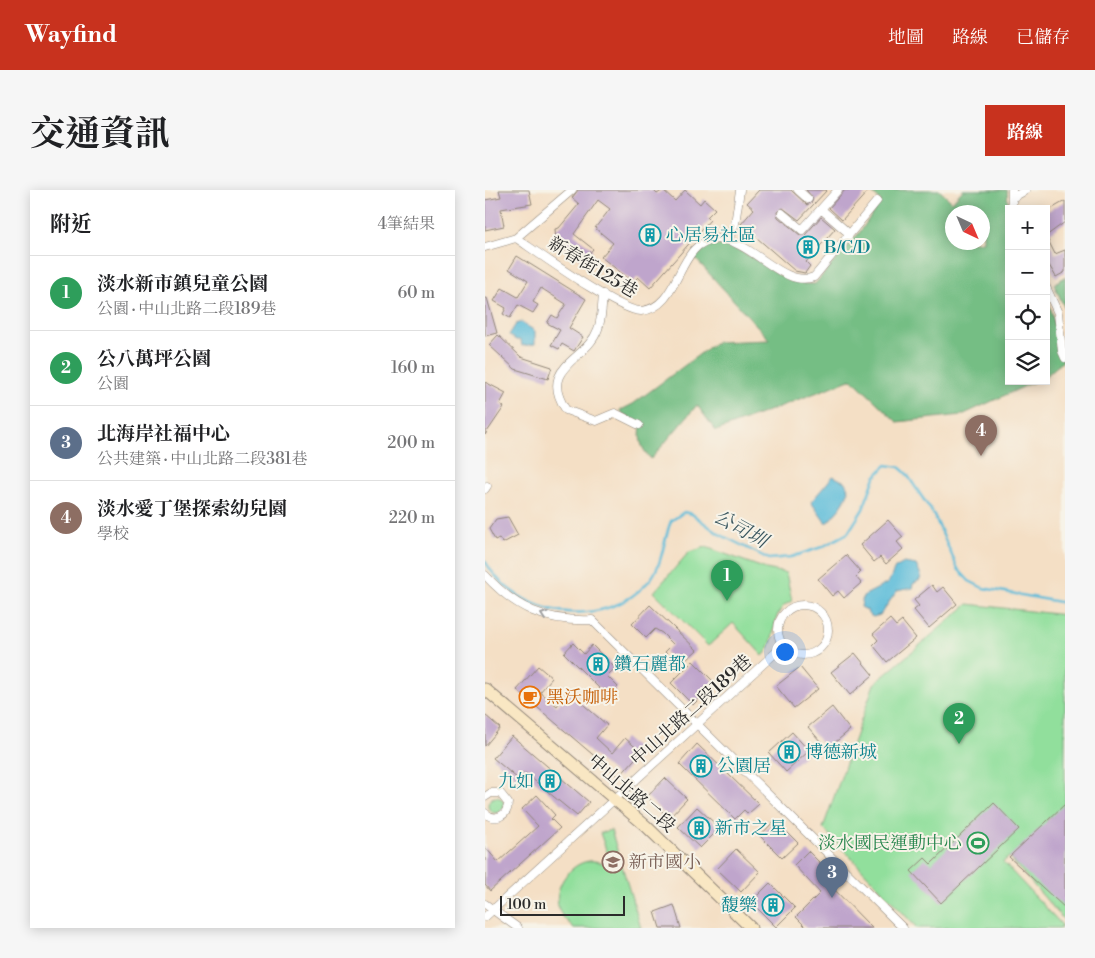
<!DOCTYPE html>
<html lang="zh-TW">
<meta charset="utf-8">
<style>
body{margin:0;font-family:"Libre Bodoni","Noto Serif TC",serif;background:#f6f6f6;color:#202124}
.controls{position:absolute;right:15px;top:15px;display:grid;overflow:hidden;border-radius:0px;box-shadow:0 2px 12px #0003}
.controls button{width:45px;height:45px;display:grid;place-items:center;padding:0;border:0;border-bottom:1px solid #e0e0e0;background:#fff;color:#202124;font:25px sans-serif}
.compass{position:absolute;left:460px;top:15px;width:45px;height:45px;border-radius:50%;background:#fff;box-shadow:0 2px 12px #0003;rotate:136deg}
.scale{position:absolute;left:15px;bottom:12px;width:125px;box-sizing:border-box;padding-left:5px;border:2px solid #2b2b2b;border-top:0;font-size:14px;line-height:18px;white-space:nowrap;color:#2b2b2b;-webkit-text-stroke:4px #f7f3e8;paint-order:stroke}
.you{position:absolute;left:299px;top:461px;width:18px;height:18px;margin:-12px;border:4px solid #fff;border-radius:50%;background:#1a73e8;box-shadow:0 0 0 8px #1a73e833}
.badge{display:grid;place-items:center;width:32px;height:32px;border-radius:50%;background:#c8321e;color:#fff;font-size:16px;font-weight:700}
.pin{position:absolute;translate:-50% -41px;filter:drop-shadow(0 1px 2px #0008)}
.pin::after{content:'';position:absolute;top:26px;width:18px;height:15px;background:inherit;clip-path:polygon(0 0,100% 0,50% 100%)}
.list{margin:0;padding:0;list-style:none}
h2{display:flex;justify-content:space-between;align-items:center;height:65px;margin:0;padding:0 20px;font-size:21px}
h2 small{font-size:16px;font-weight:400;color:#757577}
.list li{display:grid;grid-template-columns:32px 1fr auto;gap:15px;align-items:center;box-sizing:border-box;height:75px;padding:0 20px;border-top:1px solid #e0e0e0}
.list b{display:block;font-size:19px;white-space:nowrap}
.list p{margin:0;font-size:16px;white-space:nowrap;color:#757577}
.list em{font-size:16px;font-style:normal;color:#757577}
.icon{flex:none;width:28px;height:28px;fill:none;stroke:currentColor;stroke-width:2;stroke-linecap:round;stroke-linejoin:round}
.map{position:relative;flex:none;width:580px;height:738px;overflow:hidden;border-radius:0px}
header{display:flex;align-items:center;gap:30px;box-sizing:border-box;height:70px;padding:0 25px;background:#c8321e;color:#fff}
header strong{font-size:24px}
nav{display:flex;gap:28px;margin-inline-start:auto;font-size:18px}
.intro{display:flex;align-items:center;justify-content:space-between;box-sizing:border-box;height:120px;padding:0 30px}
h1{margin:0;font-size:35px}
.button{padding:12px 22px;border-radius:0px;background:#c8321e;color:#fff;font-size:18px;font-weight:700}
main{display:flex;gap:30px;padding:0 30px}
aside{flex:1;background:#fff;border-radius:0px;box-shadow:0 2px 12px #0003}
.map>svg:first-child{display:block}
.green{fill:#91df9c;stroke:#5e8564}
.forest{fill:#74be84;stroke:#507458;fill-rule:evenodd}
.water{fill:#5abbd9;stroke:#427382}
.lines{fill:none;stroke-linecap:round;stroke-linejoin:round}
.stream{stroke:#5abbd9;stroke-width:2.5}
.building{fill:#bfa5cc}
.street-casing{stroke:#908578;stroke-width:9}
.secondary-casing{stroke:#908578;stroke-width:13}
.street{stroke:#fff;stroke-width:8}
.secondary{stroke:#f9e7c3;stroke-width:11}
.oneway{stroke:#a0a0a0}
.labels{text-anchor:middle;stroke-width:4;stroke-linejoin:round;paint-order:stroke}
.culture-label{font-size:18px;fill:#0d838f;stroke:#f7f3e8;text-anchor:start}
.street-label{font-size:18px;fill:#2b2b2b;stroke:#f7f3e8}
.food-label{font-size:18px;fill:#c56008;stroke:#f7f3e8;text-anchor:start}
.leisure-label{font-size:18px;fill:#27864d;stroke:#f7f3e8;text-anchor:end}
.education-label{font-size:18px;fill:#785e54;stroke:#f7f3e8;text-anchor:start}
.water-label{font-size:19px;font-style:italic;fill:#39565f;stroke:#f7f3e8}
</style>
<header>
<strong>Wayfind</strong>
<nav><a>地圖</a><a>路線</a><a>已儲存</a></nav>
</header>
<div class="intro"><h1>交通資訊</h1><a class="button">路線</a></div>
<main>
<aside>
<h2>附近<small>4筆結果</small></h2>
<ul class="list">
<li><span class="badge" style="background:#2e9e5b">1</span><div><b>淡水新市鎮兒童公園</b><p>公園 · 中山北路二段189巷</p></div><em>60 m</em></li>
<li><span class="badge" style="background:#2e9e5b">2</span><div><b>公八萬坪公園</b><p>公園</p></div><em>160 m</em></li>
<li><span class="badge" style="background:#5c6f8a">3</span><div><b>北海岸社福中心</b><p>公共建築 · 中山北路二段381巷</p></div><em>200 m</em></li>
<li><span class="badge" style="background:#8d6e63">4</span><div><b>淡水愛丁堡探索幼兒園</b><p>學校</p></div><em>220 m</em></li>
</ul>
</aside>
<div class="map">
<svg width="580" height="738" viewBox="0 0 580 738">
<rect width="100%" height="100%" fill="#f7f3e8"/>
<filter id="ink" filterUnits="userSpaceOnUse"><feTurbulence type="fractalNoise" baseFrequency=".02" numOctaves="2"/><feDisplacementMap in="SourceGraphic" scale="10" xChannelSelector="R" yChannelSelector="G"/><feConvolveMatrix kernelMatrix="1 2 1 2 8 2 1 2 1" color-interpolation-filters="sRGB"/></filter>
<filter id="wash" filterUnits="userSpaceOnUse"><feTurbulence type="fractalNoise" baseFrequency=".0096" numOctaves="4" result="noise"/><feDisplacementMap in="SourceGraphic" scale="20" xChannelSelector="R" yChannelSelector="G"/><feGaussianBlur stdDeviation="1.12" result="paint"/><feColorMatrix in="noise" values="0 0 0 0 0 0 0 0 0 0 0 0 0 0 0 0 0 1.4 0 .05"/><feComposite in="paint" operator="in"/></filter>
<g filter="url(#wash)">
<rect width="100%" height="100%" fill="#f4dfc5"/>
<!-- green -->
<path class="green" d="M 221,357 L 281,379 L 301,383 L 307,411 C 282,421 295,450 278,466 L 248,433 L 223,456 L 169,402 L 204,362 Z
M 483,414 L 580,425 L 580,643 L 565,627 L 561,631 L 580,651 L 580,731 L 524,667 L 518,672 L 577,735 L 575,738 L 432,738 L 338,638 L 389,494 Z
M3 615a8 8 0 1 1 16 0a8 8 0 1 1-16 0Z
M 126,640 L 156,738 L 89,738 C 83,732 77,728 74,719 C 67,700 83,674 104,671 C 112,670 119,674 127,676 L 115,643 Z"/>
<!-- forest -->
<path class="forest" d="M 384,0 L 454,0 L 467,12 L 478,0 L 522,0 L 524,29 L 524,191 L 551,191 L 477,225 L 412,232 L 367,189 L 231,241 L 212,215 L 166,269 C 155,257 154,250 156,235 L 134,221 L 148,214 L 231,152 L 285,150 L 208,66 C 241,35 276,79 307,92 C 314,94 323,94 330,94 L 375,42 L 396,11 ZM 468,22 L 498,22 L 498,52 L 468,52 Z
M 580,87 L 580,119 L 569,94 Z
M 561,106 C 571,127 569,149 578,171 L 561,186 Z"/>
<!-- water -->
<path class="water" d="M 36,132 L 50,141 L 50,154 L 37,156 L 36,150 L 31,150 L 24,145 L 31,134 Z
M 348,286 L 360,292 L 364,301 L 356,317 L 343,332 L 340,332 L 326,312 Z
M 419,373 L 431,375 L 436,385 L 435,390 L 428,394 L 427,398 L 412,401 L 395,425 L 388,427 L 383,424 L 382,420 L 376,417 L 378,406 L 403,393 L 410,378 Z"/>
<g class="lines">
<!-- stream -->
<path class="stream" d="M 0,371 C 32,428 120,442 164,391 C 178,375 178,351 186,331 L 199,322 L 207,324 L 234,344 L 284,369 L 306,367 L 337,357 L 363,343 L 378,319 L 390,287 L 401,275 L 414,277 L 421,283 L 449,325 L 473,379 L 484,391 L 498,398 L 580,413"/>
</g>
<g id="blocks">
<!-- building -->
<path class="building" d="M 14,0 L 44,0 L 47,14 L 16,19 L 19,36 L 0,40 L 0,10 L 16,7 Z
M 93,0 L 168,0 L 172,4 L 178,0 L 190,11 L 200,0 L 215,14 L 219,9 L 230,19 L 222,27 L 225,30 L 165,98 L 153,87 L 148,92 L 116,67 L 128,53 L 110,38 L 125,19 L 113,10 L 89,44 L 108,59 L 98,71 L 75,52 L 71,53 L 70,39 L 74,38 L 94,14 L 87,8 Z
M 274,0 L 306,0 L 322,15 L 327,12 L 328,8 L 321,0 L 342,0 L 314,30 L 298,18 L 292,22 L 293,27 L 315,45 L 320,45 L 336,27 L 350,39 L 321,72 L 325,76 L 320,83 L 310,81 L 256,34 L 269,19 L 262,13 Z
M 360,0 L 384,0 L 357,30 L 344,18 Z
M 580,11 L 580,32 L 561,46 L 561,22 Z
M 561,46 L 570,64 L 580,60 L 580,82 L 571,87 L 561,70 Z
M 32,66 L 101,109 L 84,138 L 98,147 L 89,161 L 77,154 L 74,159 L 66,155 L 75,140 L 62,133 L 67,125 L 72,128 L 81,114 L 56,98 L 48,112 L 53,115 L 48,123 L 33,115 L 25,128 L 18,124 L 21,118 L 9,111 L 17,98 L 33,107 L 43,91 L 24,79 Z
M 0,108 L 2,108 L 12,143 L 0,146 Z
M 13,145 L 36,167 L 67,177 L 63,189 L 30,179 L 4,155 Z
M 0,192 L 21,203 L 15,214 L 19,217 L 0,245 Z
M 23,327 L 33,345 L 18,353 L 14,348 L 10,350 L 4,339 L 11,329 Z
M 403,330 L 418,347 L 412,352 L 418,359 L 401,374 L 395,367 L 389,372 L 375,355 Z
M 361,365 L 376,382 L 371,387 L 376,393 L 359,408 L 353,401 L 347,406 L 333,389 Z
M 447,395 L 452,402 L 458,397 L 472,414 L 444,438 L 429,420 L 434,416 L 429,410 Z
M 165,415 L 212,460 L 201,470 L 196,465 L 189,471 L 180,462 L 188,454 L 177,443 L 170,439 L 161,448 L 147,434 Z
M 405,429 L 411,436 L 417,431 L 431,448 L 402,472 L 388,455 L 393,450 L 388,444 Z
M 88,453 L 99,464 L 107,455 L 130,478 L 122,486 L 133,497 L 123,507 L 79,463 Z
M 370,463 L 388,485 L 365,505 L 346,482 Z
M 208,471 L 230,493 L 208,515 L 186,493 Z
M 53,476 L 67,488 L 55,502 L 72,516 L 84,502 L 122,535 L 111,548 L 127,563 L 140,548 L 156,562 L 134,587 L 32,500 Z
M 315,477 L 333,499 L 309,518 L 291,496 Z
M 347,517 L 365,540 L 342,559 L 323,537 Z
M 0,525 L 15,538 L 0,556 Z
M 307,542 L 324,561 L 301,582 L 284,563 Z
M 27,546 L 104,612 L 92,626 L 39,582 L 33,589 L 8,568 Z
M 212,554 L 274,614 L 263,624 L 259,620 L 250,629 L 194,574 Z
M 180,588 L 202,609 L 184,628 L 162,607 Z
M 52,605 L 70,625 L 66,629 L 75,638 L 5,701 L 0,695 L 0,657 L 13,672 L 53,636 L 37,619 Z
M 509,613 L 534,639 L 456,713 L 426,681 L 440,668 L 446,674 Z
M 580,614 L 580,718 L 524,667 Z
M 212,617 L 235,638 L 215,658 L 193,637 Z
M 290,630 L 313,653 L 297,668 L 275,646 Z
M 251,659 L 275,682 L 256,702 L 232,679 Z
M 323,661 L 346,684 L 340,690 L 387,738 L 322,738 L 311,727 L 335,703 L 309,675 Z
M 285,693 L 310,718 L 291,737 L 266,712 Z
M 189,715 L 196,738 L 175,738 L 170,722 Z"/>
</g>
</g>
<g filter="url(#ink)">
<use href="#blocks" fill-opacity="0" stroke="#908578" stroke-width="1"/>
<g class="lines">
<!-- street casing -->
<g class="street-casing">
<path id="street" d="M 313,0 L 323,9
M 527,0 L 527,19
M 527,8 L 541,0
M 336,19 L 360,40
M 297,23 L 317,40 L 353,0
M 31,48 C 52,62 135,122 156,121 C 197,118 191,49 233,49 C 266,49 298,99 329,87 L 392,11
M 243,50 L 250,34 L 255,0
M 0,57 L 31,48 L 87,0
M 561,97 L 573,123 L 577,161 L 580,168
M 118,104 C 117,115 117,129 113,139 C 102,171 52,176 81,220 L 111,231 L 130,223 L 154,235
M 0,299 L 2,296
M 0,385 C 31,419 61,432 107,430 L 418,738
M293 440a25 25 0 1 1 50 0a25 25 0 1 1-50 0Z
M 0,607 L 6,603 L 15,603 L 23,613 C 23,626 10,632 0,623
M 0,714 L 33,738
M 0,727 L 299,455"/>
</g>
<!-- secondary casing -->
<g class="secondary-casing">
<path id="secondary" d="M 0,499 L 161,636 L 266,738"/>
</g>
<!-- street -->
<use href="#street" class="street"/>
<!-- secondary -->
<use href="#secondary" class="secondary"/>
</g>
<!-- one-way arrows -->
<defs><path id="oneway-chevron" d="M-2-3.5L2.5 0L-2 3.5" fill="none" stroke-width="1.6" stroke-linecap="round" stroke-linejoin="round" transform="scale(1.25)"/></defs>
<use class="oneway" href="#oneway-chevron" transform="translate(59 425) rotate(-161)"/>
</g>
<!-- icons -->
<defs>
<g id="building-ring" transform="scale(1.125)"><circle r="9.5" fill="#f7f3e8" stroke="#0f9aa8" stroke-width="1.5"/><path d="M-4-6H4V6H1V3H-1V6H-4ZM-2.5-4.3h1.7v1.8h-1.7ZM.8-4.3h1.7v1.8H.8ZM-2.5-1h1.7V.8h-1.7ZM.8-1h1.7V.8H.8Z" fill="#0f9aa8"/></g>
<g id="cafe-ring" transform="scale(1.125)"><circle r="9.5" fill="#f7f3e8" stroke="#e8710a" stroke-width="1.5"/><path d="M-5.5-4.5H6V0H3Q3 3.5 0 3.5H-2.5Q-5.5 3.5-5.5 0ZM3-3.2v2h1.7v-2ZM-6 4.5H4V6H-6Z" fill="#e8710a"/></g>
<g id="stadium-ring" transform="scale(1.125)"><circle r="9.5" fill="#f7f3e8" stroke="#2e9e5b" stroke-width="1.5"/><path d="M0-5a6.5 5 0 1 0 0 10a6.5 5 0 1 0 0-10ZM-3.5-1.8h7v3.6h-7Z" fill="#2e9e5b"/></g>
<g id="school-ring" transform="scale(1.125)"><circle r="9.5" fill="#f7f3e8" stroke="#8d6e63" stroke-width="1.5"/><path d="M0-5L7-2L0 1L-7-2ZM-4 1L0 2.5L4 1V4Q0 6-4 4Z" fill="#8d6e63"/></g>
</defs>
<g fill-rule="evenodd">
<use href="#building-ring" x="165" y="45"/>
<use href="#building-ring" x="323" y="57"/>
<use href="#building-ring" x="113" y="474"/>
<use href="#cafe-ring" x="45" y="507"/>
<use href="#building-ring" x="304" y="562"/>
<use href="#building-ring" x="216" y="576"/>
<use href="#building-ring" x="65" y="591"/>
<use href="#building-ring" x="214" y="638"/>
<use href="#stadium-ring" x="493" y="653"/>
<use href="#school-ring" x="128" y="672"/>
<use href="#building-ring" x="288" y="715"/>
</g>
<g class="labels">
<!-- culture labels -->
<g class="culture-label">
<text x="181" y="51">心居易社區</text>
<text x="339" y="63">B/C/D</text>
<text x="129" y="480">鑽石麗都</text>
<text x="320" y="568">博德新城</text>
<text x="232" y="582">公園居</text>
<text x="49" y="597" text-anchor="end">九如</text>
<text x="230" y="644">新市之星</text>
<text x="272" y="721" text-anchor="end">馥樂</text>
</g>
<!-- street labels -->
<g class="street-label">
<text transform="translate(108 77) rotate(31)" y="6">新春街125巷</text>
<text transform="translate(206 520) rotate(-42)" y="6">中山北路二段189巷</text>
<text transform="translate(147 603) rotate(41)" y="6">中山北路二段</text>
</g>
<!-- food labels -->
<g class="food-label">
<text x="61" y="513">黑沃咖啡</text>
</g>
<!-- leisure labels -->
<g class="leisure-label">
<text x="477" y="659">淡水國民運動中心</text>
</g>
<!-- education labels -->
<g class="education-label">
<text x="144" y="678">新市國小</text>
</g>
<!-- water labels -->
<g class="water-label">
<text transform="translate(256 338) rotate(29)" y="7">公司圳</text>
</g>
</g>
</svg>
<div class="controls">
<button>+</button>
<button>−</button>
<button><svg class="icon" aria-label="locate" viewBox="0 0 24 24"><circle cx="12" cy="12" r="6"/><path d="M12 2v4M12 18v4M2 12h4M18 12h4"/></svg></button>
<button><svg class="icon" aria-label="layers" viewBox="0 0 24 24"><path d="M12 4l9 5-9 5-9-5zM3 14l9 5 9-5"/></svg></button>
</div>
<svg class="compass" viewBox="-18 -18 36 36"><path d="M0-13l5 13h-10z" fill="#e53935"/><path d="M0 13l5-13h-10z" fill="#757577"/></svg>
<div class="scale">100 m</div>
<div class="you"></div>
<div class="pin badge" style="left:242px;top:411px;background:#2e9e5b">1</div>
<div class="pin badge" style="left:474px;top:554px;background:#2e9e5b">2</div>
<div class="pin badge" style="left:347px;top:708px;background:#5c6f8a">3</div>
<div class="pin badge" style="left:496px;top:266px;background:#8d6e63">4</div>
</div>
</main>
